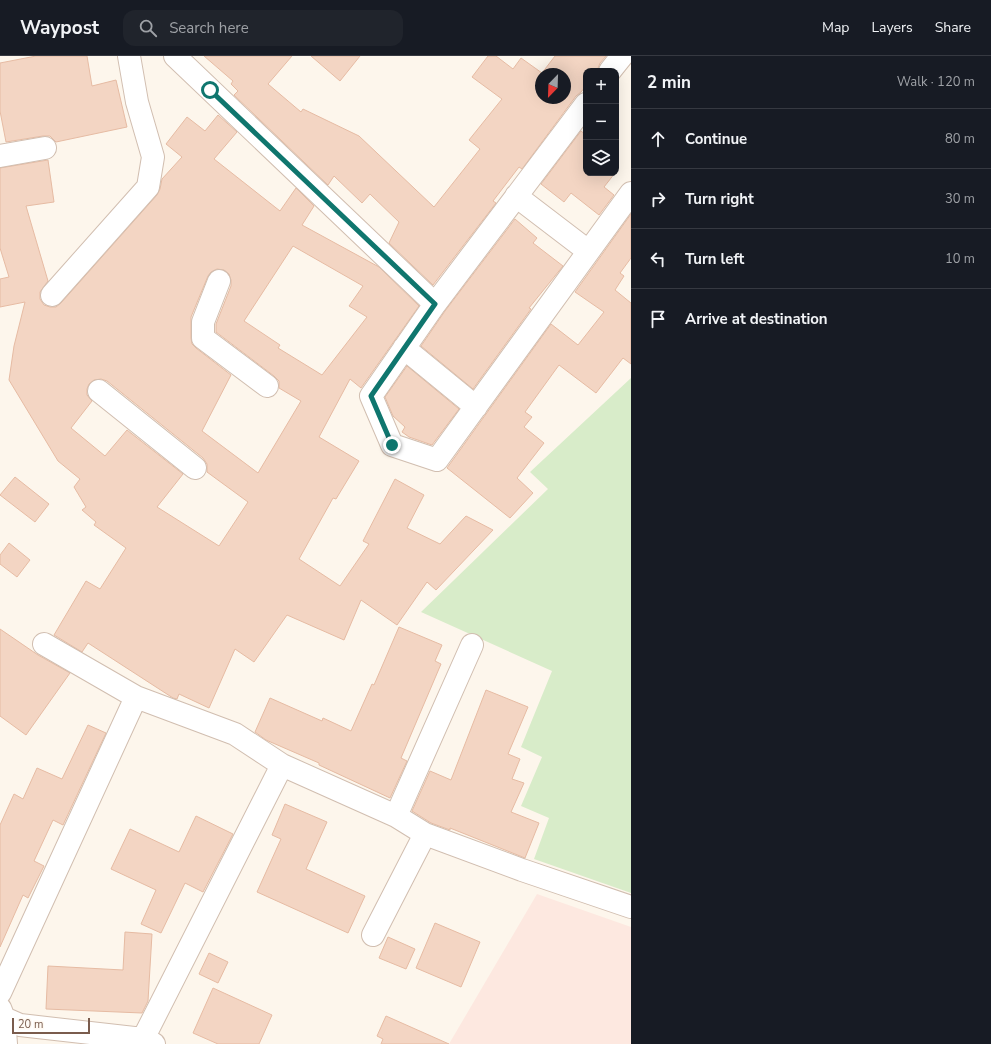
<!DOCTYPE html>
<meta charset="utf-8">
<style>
body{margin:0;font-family:"Nunito Sans",sans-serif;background:#20242c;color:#f1f3f6}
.controls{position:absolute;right:12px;top:12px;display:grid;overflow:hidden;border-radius:8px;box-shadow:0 4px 16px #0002}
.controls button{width:36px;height:36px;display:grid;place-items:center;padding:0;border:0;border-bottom:1px solid #363941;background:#171b24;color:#f1f3f6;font:20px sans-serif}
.compass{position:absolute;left:535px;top:12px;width:36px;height:36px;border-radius:50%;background:#171b24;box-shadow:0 4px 16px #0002;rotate:203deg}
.scale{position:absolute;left:12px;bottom:10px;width:78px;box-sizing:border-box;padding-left:4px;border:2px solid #7a5c4d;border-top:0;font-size:11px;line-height:14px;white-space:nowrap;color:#7a5c4d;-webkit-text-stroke:3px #fffaf3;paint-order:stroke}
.stop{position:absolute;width:12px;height:12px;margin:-9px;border:3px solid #0f766e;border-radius:50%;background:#fff}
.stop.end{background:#0f766e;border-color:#fff;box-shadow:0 1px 4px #0008}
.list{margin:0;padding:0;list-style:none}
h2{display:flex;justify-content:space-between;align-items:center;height:52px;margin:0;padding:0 16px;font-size:17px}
h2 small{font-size:13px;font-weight:400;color:#9ea1a6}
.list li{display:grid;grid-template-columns:26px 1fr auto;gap:12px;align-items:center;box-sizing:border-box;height:60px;padding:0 16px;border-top:1px solid #363941}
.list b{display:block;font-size:15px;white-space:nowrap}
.list em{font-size:13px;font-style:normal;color:#9ea1a6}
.icon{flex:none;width:22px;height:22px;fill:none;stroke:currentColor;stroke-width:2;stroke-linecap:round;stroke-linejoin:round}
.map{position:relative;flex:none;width:631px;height:988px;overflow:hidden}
header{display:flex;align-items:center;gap:24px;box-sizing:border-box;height:56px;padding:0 20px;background:#171b24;border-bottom:1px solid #363941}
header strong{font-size:19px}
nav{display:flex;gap:22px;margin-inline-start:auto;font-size:14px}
.search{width:280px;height:36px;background:#20242c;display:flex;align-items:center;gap:10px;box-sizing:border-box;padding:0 14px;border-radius:12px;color:#9ea1a6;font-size:15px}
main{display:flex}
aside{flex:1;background:#171b24}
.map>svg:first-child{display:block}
.commercial{fill:#fde8e0}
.green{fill:#d8ecc9}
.building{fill:#f3d5c3;stroke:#e6bba3;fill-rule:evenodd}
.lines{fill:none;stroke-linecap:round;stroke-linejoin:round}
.street-casing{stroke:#d1beb0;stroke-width:24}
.street{stroke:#fff;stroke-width:22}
.route{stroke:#0f766e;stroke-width:5}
</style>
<header>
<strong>Waypost</strong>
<div class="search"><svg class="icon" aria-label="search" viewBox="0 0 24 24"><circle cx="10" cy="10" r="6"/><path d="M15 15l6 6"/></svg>Search here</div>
<nav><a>Map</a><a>Layers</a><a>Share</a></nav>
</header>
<main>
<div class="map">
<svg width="631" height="988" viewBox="0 0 631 988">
<rect width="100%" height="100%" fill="#fdf6ec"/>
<!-- commercial -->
<path class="commercial" d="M 537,838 L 631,871 L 631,988 L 449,988 Z"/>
<!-- green -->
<path class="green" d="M 631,322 L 631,837 L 534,803 L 549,762 L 521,750 L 542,701 L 521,691 L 552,615 L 421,556 L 548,433 L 530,416 Z"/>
<!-- building -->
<path class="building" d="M 36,0 L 87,0 L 92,30 L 116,24 L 127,71 L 56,86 L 50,80 L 43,80 L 6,86 L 0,55 L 0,7 Z
M 204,0 L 292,0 L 268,28 L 301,56 L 303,53 L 359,80 L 434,151 L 480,93 L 469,84 L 502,43 L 472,21 L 488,0 L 496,0 L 513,13 L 521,2 L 542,17 L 555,0 L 606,0 L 600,7 L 597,15 L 586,15 L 586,30 L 581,36 L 576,40 L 522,113 L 519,111 L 493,145 L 496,147 L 433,229 L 389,187 L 399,166 L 370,138 L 362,147 L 334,120 L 328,129 L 234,39 L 238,35 L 231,28 L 233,25 ZM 541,18 L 565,18 L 565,42 L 541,42 Z
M 311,0 L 360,0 L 340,25 Z
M 218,59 L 237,76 L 214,103 L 280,155 L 296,132 L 314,150 L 302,169 L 379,211 L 419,250 L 361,332 L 350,323 L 319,381 L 359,405 L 336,443 L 333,442 L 299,503 L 340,530 L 369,488 L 363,485 L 395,423 L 424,439 L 407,472 L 440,488 L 466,460 L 493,474 L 436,534 L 427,526 L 397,569 L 361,544 L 344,584 L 287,559 L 254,606 L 235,593 L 209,652 L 179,638 L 177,643 L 173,642 L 88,587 L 82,596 L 54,579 L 86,525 L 100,533 L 126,492 L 94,469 L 96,466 L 82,454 L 86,451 L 74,431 L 80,423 L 58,405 L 9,324 L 14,290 L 25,246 L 0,251 L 0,223 L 9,221 L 0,192 L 0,112 L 48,104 L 54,146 L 26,150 L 48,225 L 40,236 L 40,243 L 44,249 L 50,251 L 56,251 L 61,247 L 157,139 L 160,133 L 162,123 L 182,101 L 166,88 L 187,61 L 205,75 ZM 293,190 L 363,230 L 349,250 L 367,261 L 322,319 L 278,292 L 280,289 L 244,265 ZM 217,213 L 224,214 L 229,218 L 231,224 L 231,230 L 216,268 L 216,276 L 274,320 L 279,325 L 279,332 L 301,345 L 258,417 L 202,375 L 231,319 L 196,292 L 192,288 L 191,282 L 191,261 L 208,220 L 211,216 ZM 101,323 L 107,325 L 203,402 L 207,408 L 207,416 L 248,446 L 219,490 L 157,451 L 183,418 L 127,374 L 105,400 L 71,372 L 92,345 L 87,339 L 87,333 L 89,328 L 94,324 Z
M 581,75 L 586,79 L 586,117 L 615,117 L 604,131 L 614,139 L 599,159 L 571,137 L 564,146 L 541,128 Z
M 631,158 L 631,202 L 620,217 L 624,220 L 615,234 L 631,247 L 631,308 L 623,302 L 596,337 L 559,309 L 525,356 L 532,361 L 524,371 L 544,387 L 517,422 L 533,437 L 510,462 L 447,412 L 551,268 L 578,289 L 604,256 L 575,236 Z
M 515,163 L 537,182 L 533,187 L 563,210 L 529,252 L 531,253 L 473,333 L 421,290 L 445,255 Z
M 407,310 L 459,353 L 432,389 L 409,381 L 402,376 L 405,371 L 393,360 L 385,341 Z
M 15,421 L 49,448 L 35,466 L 0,439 Z
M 9,487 L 30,504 L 17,521 L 0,508 L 0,499 Z
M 399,571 L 442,589 L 435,605 L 441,608 L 401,702 L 407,705 L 390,742 L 319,709 L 319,707 L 266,684 L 255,676 L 270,642 L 322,665 L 323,662 L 351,675 L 372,628 L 374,629 Z
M 0,573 L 38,599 L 70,617 L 26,679 L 0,660 Z
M 486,634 L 528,651 L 508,698 L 520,703 L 512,723 L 524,727 L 511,756 L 539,767 L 525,802 L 450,772 L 450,774 L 431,767 L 412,755 L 430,715 L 451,724 Z
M 88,669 L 106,677 L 63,769 L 53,764 L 34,805 L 44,810 L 28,842 L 23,839 L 0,891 L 0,769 L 14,738 L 23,743 L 37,712 L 62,723 Z
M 285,748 L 327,766 L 306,813 L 365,840 L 348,877 L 257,836 L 281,783 L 272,779 Z
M 196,760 L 233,778 L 203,836 L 185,827 L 161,877 L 141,868 L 156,834 L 111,813 L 130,773 L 179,796 Z
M 435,867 L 480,886 L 461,931 L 416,912 Z
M 125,876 L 152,878 L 148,945 L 142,957 L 46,953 L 48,910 L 123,914 Z
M 388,881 L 415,893 L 406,913 L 379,902 Z
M 209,897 L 228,906 L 218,927 L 199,918 Z
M 213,932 L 272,959 L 259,988 L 218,988 L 193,977 Z
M 386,960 L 449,988 L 381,988 L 383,983 L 377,980 Z"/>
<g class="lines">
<!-- street casing -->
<g class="street-casing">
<path id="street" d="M 175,0 L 435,248 L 586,48
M 610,15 L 622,0
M 0,100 L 45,92
M 516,140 L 588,195
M 219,225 L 203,266 L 203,282 L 267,330
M 52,239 L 148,131 L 153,101 L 137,46 L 129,0
M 435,248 L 371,340 L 392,389 L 437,404 L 631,137
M 404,292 L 476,351
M 99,335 L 195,412
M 44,588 L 136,641
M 396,760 L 472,589
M 373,879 L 425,778
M 0,937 L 136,641 L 235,678 L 282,709 L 396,760 L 425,778 L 522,814 L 631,851
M 0,952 L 4,962 L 6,988
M 4,962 L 20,969 L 143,983 L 154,988
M 143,983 L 282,709"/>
</g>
<!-- street -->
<use href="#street" class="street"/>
</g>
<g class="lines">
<!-- route -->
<path class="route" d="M 210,34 L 435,248 L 371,340 L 392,389"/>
</g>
</svg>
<div class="controls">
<button>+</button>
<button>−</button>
<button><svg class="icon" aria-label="layers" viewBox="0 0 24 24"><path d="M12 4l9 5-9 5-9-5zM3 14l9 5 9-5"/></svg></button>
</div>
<svg class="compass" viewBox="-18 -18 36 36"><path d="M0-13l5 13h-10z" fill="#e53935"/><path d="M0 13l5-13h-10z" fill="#9ea1a6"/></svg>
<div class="scale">20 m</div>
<div class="stop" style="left:210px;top:34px"></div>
<div class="stop end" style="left:392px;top:389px"></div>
</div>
<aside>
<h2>2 min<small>Walk · 120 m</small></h2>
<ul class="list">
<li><svg class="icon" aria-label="ahead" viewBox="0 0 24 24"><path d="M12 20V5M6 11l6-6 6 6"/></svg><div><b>Continue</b></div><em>80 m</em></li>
<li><svg class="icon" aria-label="right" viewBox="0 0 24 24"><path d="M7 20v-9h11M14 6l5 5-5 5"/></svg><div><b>Turn right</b></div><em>30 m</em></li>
<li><svg class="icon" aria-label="left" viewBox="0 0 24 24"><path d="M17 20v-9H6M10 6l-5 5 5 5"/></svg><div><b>Turn left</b></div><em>10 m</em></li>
<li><svg class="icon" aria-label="arrive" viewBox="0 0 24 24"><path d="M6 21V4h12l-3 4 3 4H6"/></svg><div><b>Arrive at destination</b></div></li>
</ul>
</aside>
</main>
